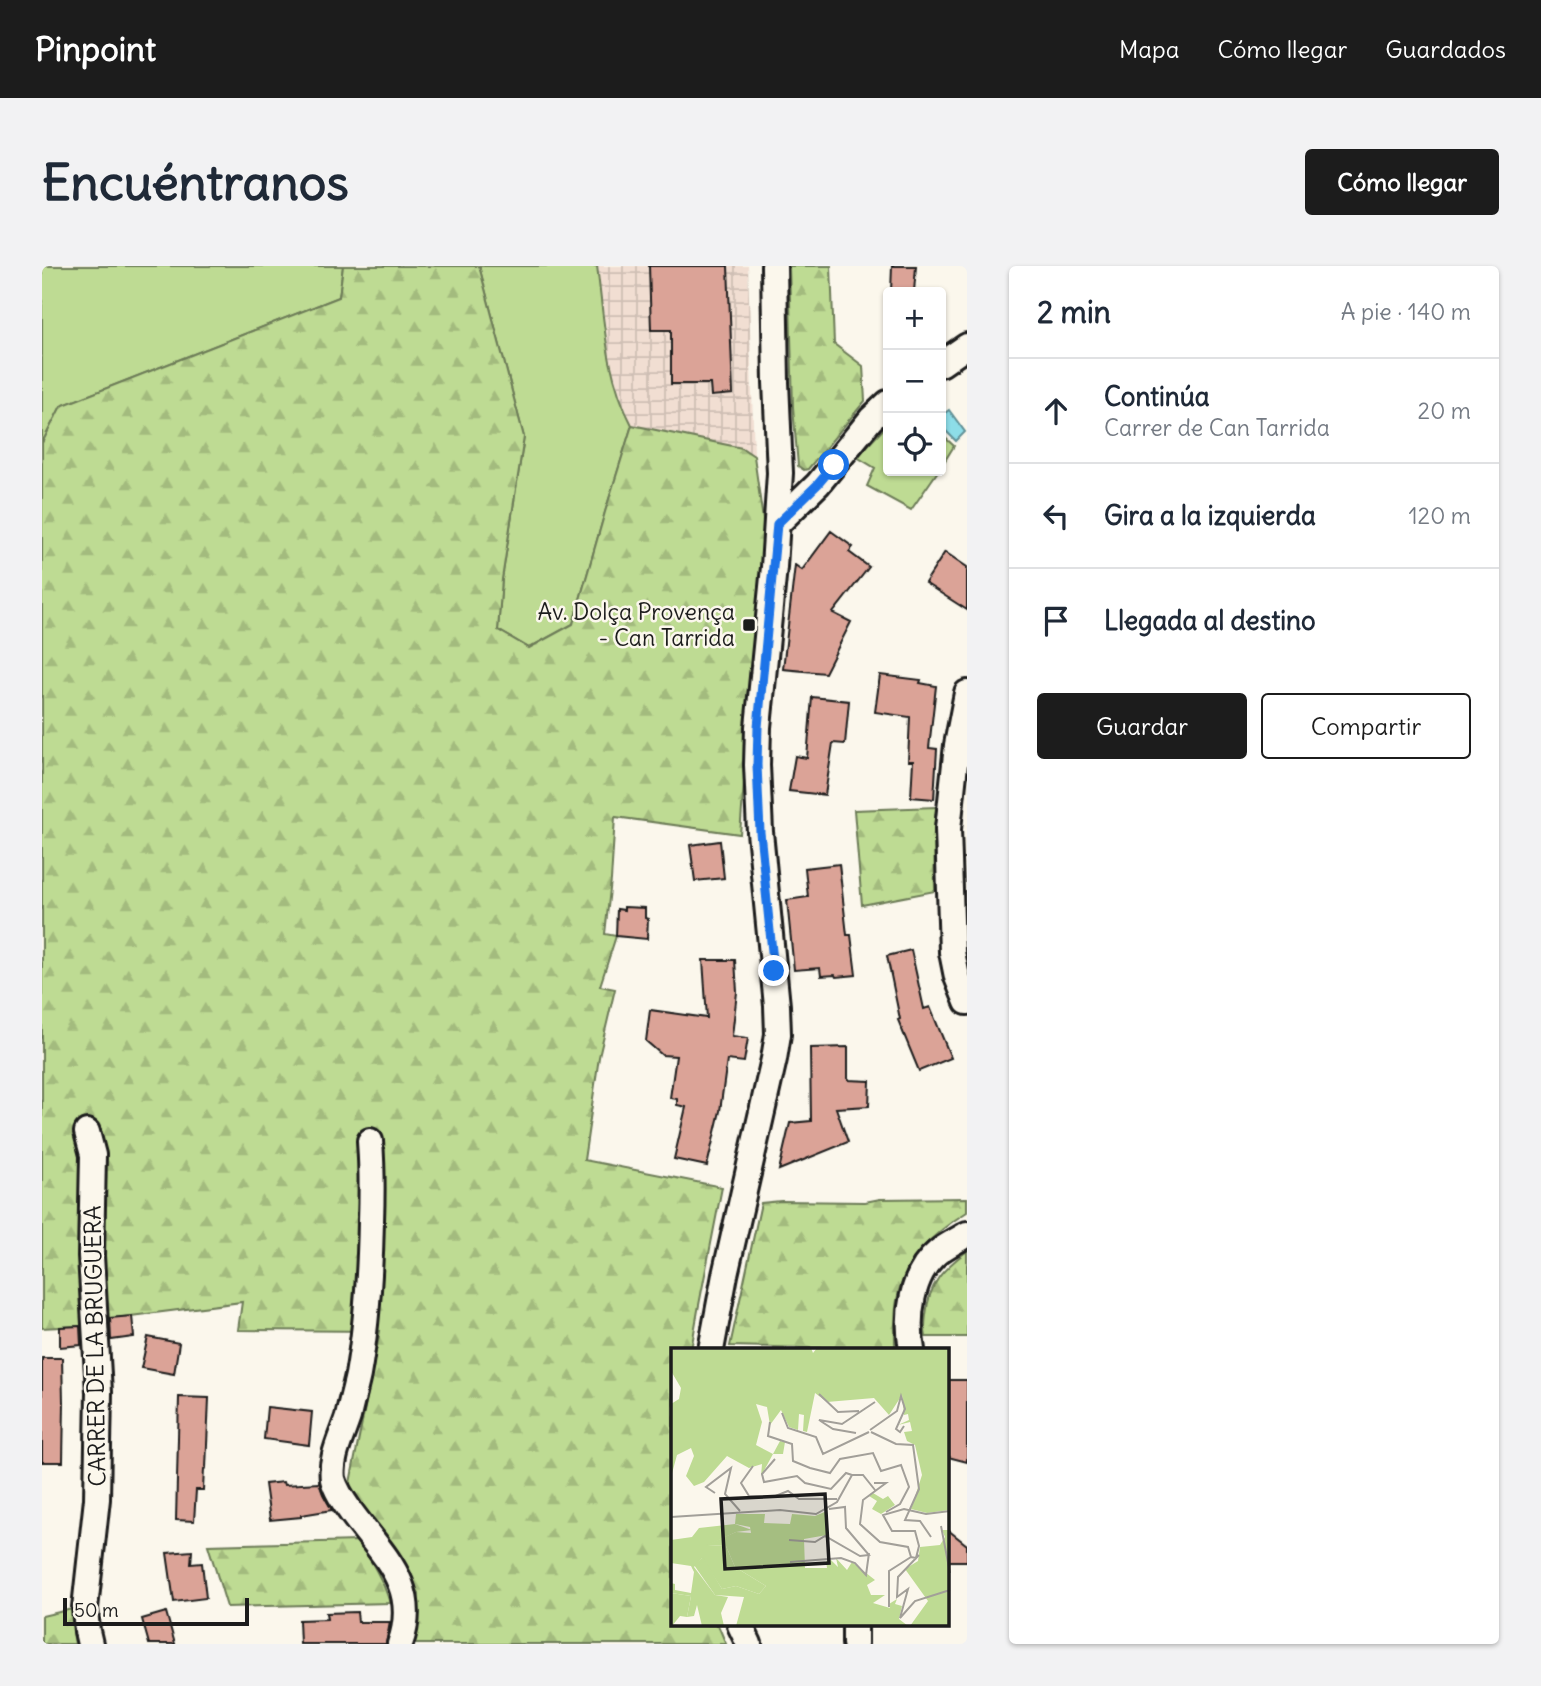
<!DOCTYPE html>
<html lang="es">
<meta charset="utf-8">
<style>
body{margin:0;font-family:Delius,sans-serif;background:#f2f2f3;color:#1f2937}
.controls{position:absolute;right:21px;top:21px;display:grid;overflow:hidden;border-radius:7px;box-shadow:0 2px 5px #0004}
.controls button{width:63px;height:63px;display:grid;place-items:center;padding:0;border:0;border-bottom:2px solid #e0e1e3;background:#fff;color:#1f2937;font:35px sans-serif}
.scale{position:absolute;left:21px;bottom:18px;width:186px;box-sizing:border-box;padding-left:7px;border:4px solid #1c1c1c;border-top:0;font-size:19px;line-height:24px;white-space:nowrap;color:#1c1c1c;-webkit-text-stroke:5px #fbf7ec;paint-order:stroke}
.stop{position:absolute;width:21px;height:21px;margin:-16px;border:5px solid #1a73e8;border-radius:50%;background:#fff}
.stop.end{background:#1a73e8;border-color:#fff;box-shadow:0 2px 7px #0008}
.list{margin:0;padding:0;list-style:none}
h2{display:flex;justify-content:space-between;align-items:center;height:91px;margin:0;padding:0 28px;font-size:30px}
h2 small{font-size:23px;font-weight:400;color:#747a83}
.list li{display:grid;grid-template-columns:46px 1fr auto;gap:21px;align-items:center;box-sizing:border-box;height:105px;padding:0 28px;border-top:2px solid #e0e1e3}
.list b{display:block;font-size:26px;white-space:nowrap}
.list p{margin:0;font-size:23px;white-space:nowrap;color:#747a83}
.list em{font-size:23px;font-style:normal;color:#747a83}
.actions{display:flex;gap:14px;padding:21px 28px}
.actions a{flex:1;padding:16px 0;border:2px solid #1c1c1c;border-radius:7px;text-align:center;font-size:24px;color:#1c1c1c}
.actions .main{background:#1c1c1c;color:#fff}
.icon{flex:none;width:38px;height:38px;fill:none;stroke:currentColor;stroke-width:2;stroke-linecap:round;stroke-linejoin:round}
.map{position:relative;flex:none;width:925px;height:1378px;overflow:hidden;border-radius:7px}
header{display:flex;align-items:center;gap:42px;box-sizing:border-box;height:98px;padding:0 35px;background:#1c1c1c;color:#fff}
header strong{font-size:33px}
nav{display:flex;gap:38px;margin-inline-start:auto;font-size:24px}
.intro{display:flex;align-items:center;justify-content:space-between;box-sizing:border-box;height:168px;padding:0 42px}
h1{margin:0;font-size:49px}
.button{padding:18px 32px;border-radius:7px;background:#1c1c1c;color:#fff;font-size:24px;font-weight:700}
main{display:flex;gap:42px;padding:0 42px}
aside{flex:1;background:#fff;border-radius:7px;box-shadow:0 2px 5px #0004}
.map>svg:first-child{display:block}
.industrial{fill:url(#industrial-grid)}
.grass{fill:#bedb93;stroke:#6d7c58;stroke-width:2}
.forest{fill:url(#forest-firs);stroke:#6d7c58;stroke-width:2}
.water{fill:#8ddde8;stroke:#609096;stroke-width:2}
.building{fill:#dba397;stroke:#1c1c1c;stroke-width:2}
.lines{fill:none;stroke-linecap:round;stroke-linejoin:round}
.minor-casing{stroke:#1c1c1c;stroke-width:30}
.minor{stroke:#fbf7ec;stroke-width:24}
.route{stroke:#1a73e8;stroke-width:9}
.poi-dot{fill:#1c1c1c;stroke:#fbf7ec;stroke-width:2.5}
.labels{text-anchor:middle;stroke-width:5;stroke-linejoin:round;paint-order:stroke}
.poi-label{font-size:23px;fill:#1c1c1c;stroke:#fbf7ec;text-anchor:end}
.street-label{font-size:23px;fill:#1c1c1c;stroke:#fbf7ec}
.inset-road{fill:none;stroke:#a29f99;stroke-width:2}
.view{fill:#1c1c1c;fill-opacity:0.15;stroke:#1c1c1c;stroke-width:3.5}
.inset-edge{fill:none;stroke:#1c1c1c;stroke-width:3.5}
</style>
<header>
<strong>Pinpoint</strong>
<nav><a>Mapa</a><a>Cómo llegar</a><a>Guardados</a></nav>
</header>
<div class="intro"><h1>Encuéntranos</h1><a class="button">Cómo llegar</a></div>
<main>
<div class="map">
<svg width="925" height="1378" viewBox="0 0 925 1378">
<defs>
<pattern id="industrial-grid" width="8" height="8" patternUnits="userSpaceOnUse" patternTransform="scale(1.75)"><rect width="8" height="8" fill="#f1ded2"/><path d="M0 4h8M4 0v8" fill="none" stroke="#cebeb4"/></pattern>
<pattern id="forest-firs" width="22" height="20" patternUnits="userSpaceOnUse" patternTransform="scale(1.75)"><rect width="22" height="20" fill="#bedb93"/><path d="M5 1l3.5 6h-7zM16 11l3.5 6h-7z" fill="#a3bb7e"/></pattern>
</defs>
<rect width="100%" height="100%" fill="#fbf7ec"/>
<filter id="ink" filterUnits="userSpaceOnUse"><feTurbulence type="fractalNoise" baseFrequency=".0143" numOctaves="2"/><feDisplacementMap in="SourceGraphic" scale="14" xChannelSelector="R" yChannelSelector="G"/><feConvolveMatrix kernelMatrix="1 2 1 2 8 2 1 2 1" color-interpolation-filters="sRGB"/></filter>
<g filter="url(#ink)">
<!-- industrial -->
<path class="industrial" d="M 555,0 L 706,0 L 712,190 L 700,182 L 590,159 L 575,124 L 568,94 Z"/>
<!-- grass -->
<path class="grass" d="M 0,0 L 301,0 L 297,31 L 19,140 L 0,177 Z
M 437,0 L 555,0 C 562,54 564,110 590,159 L 563,246 L 531,358 L 487,382 L 456,364 L 460,313 L 482,171 Z
M 846,158 L 846,205 L 896,205 L 869,244 L 825,220 L 833,202 L 815,191 Z
M 899,168 L 912,180 L 899,201 Z"/>
<!-- forest -->
<path class="forest" d="M 301,0 L 437,0 L 482,171 L 460,313 L 456,364 L 487,382 L 531,358 L 563,246 L 590,159 L 700,182 L 712,190 L 722,261 L 698,568 L 573,551 L 569,614 L 563,668 L 574,670 L 558,720 L 573,723 L 557,791 L 542,894 L 680,921 L 656,1044 L 649,1084 L 631,1084 L 631,1359 L 676,1359 L 684,1378 L 372,1378 L 377,1327 L 307,1222 L 338,1065 L 196,1064 L 200,1036 L 65,1053 L 38,1060 L 0,1062 L 0,177 L 19,140 L 297,31 Z
M 747,0 L 789,0 L 792,78 L 821,100 L 823,135 L 766,203 L 762,204 L 756,200 L 751,141 Z
M 894,541 L 892,566 L 893,625 L 820,639 L 812,544 Z
M 925,932 L 925,946 C 891,967 862,994 855,1034 C 852,1050 853,1068 853,1084 L 688,1080 L 719,937 L 739,935 L 823,936 L 838,933 Z
M 925,985 L 925,1071 L 884,1071 C 882,1063 883,1057 884,1049 C 887,1017 901,1003 925,985 Z
M 316,1275 C 330,1296 341,1314 348,1337 L 185,1341 L 166,1279 Z
M 30,1343 L 31,1366 L 33,1378 L 0,1378 L 0,1350 Z"/>
<!-- water -->
<path class="water" d="M 907,144 L 923,166 L 914,175 L 899,160 L 899,150 Z"/>
<!-- building -->
<path class="building" d="M 607,0 L 686,0 L 691,128 L 669,130 L 668,118 L 629,118 L 629,64 L 609,64 Z
M 850,0 L 874,0 L 872,26 L 849,26 Z
M 789,265 L 811,281 L 807,286 L 827,301 L 791,347 L 809,356 L 783,407 L 741,403 L 753,299 L 760,304 Z
M 903,286 L 925,301 L 925,344 L 883,317 Z
M 838,409 L 879,414 L 878,417 L 894,420 L 887,482 L 895,483 L 892,533 L 869,531 L 871,495 L 866,495 L 868,451 L 833,446 Z
M 770,431 L 807,435 L 803,478 L 791,477 L 783,529 L 747,525 L 753,490 L 765,492 Z
M 678,575 L 682,612 L 653,615 L 648,579 Z
M 797,598 L 805,669 L 809,669 L 814,709 L 794,711 L 793,709 L 779,710 L 778,702 L 752,704 L 745,634 L 766,631 L 763,602 Z
M 582,641 L 603,642 L 603,652 L 606,653 L 605,673 L 574,670 L 575,643 L 582,644 Z
M 869,684 L 882,743 L 888,741 L 909,792 L 877,805 L 856,754 L 858,753 L 845,690 Z
M 661,694 L 693,694 L 695,726 L 690,770 L 706,772 L 702,796 L 685,794 L 678,845 L 665,900 L 632,893 L 644,841 L 635,839 L 635,833 L 628,832 L 634,790 L 620,789 L 604,775 L 608,744 L 665,752 Z
M 806,781 L 806,814 L 828,815 L 827,840 L 794,842 L 806,876 L 737,904 L 748,857 L 769,855 L 768,782 Z
M 90,1050 L 92,1071 L 69,1074 L 68,1052 Z
M 38,1060 L 39,1079 L 18,1081 L 18,1061 Z
M 106,1071 L 137,1077 L 132,1108 L 99,1102 Z
M 0,1092 L 20,1092 L 21,1136 L 22,1136 L 21,1196 L 0,1196 Z
M 906,1114 L 925,1114 L 925,1196 L 906,1191 Z
M 137,1131 L 167,1132 L 164,1202 L 162,1203 L 161,1224 L 154,1224 L 152,1255 L 134,1254 Z
M 225,1141 L 270,1146 L 267,1179 L 222,1173 Z
M 241,1216 L 242,1219 L 277,1217 L 281,1228 L 290,1244 L 259,1249 L 259,1251 L 228,1254 L 223,1218 Z
M 906,1264 L 925,1279 L 925,1295 L 906,1295 Z
M 150,1285 L 149,1298 L 160,1297 L 164,1332 L 132,1336 L 125,1287 Z
M 124,1346 L 133,1378 L 107,1378 L 100,1353 Z
M 315,1346 L 316,1356 L 348,1356 L 344,1378 L 258,1378 L 257,1354 L 285,1353 L 284,1347 Z"/>
<g class="lines">
<!-- minor casing -->
<g class="minor-casing">
<path id="minor" d="M 899,98 L 925,80
M 735,258 L 776,218 L 829,153 L 846,137
M 925,427 L 915,479 L 906,563 L 910,686 L 915,711 L 925,736
M 45,866 L 51,889 L 49,990 L 57,1126 L 55,1233 L 43,1342 L 45,1365 L 48,1378
M 328,875 C 330,902 330,928 329,955 C 328,1007 325,1058 316,1109 C 313,1123 309,1137 306,1151 C 300,1170 288,1192 291,1213 C 294,1225 302,1236 309,1246 C 340,1289 379,1320 358,1378
M 669,1084 L 683,1009 L 732,793 L 736,768 L 735,740 L 718,566 L 715,499 L 716,461 L 732,301 L 738,207 L 734,116 L 732,0
M 870,1084 C 864,1051 869,1008 896,986 C 905,979 916,974 925,968
M 698,1359 L 707,1378
M 813,1359 L 813,1378"/>
</g>
<!-- minor -->
<use href="#minor" class="minor"/>
</g>
</g>
<g class="lines" filter="url(#ink)">
<!-- route -->
<path class="route" d="M 732,705 L 718,566 L 715,499 L 716,461 L 735,258 L 776,218 L 792,199"/>
</g>
<!-- markers -->
<rect class="poi-dot" x="700" y="352" width="14" height="14" rx="3.5"/>
<g class="labels">
<!-- poi labels -->
<g class="poi-label">
<text x="693" y="354">Av. Dolça Provença<tspan x="693" dy="26">- Can Tarrida</tspan></text>
</g>
<!-- street labels -->
<g class="street-label">
<text transform="translate(53 1080) rotate(-91)" y="8">CARRER DE LA BRUGUERA</text>
</g>
</g>
<!-- overview -->
<g transform="translate(629 1082)">
<rect width="278" height="278" fill="#fbf7ec"/>
<path d="M 64,176 L 81,182 L 65,184 L 37,197 L 55,198 L 64,219 L 95,238 L 88,246 L 65,238 L 51,241 L 31,210 L 23,219 L 44,247 L 57,249 L 50,265 L 53,278 L 31,278 L 26,257 L 23,268 L 16,269 L 20,248 L 0,245 L 0,235 L 4,236 L 4,242 L 20,245 L 23,224 L 20,218 L 0,215 L 0,192 L 21,189 L 28,180 Z" fill="#bedb93"/>
<path d="M 140,0 L 142,5 L 146,0 L 278,0 L 278,162 L 256,165 L 240,161 L 251,127 L 244,97 L 236,93 L 233,84 L 241,83 L 239,74 L 227,77 L 238,72 L 237,66 L 233,67 L 231,47 L 218,67 L 203,50 L 156,54 L 144,45 L 136,84 L 132,83 L 133,67 L 128,66 L 127,82 L 118,79 L 110,62 L 99,77 L 96,59 L 85,56 L 91,74 L 85,97 L 102,106 L 109,93 L 114,94 L 112,106 L 102,106 L 90,128 L 91,116 L 78,120 L 56,108 L 33,134 L 23,138 L 15,128 L 23,108 L 20,100 L 6,107 L 0,129 L 0,56 L 8,51 L 10,40 L 0,23 L 0,2 ZM 202,145 L 212,151 L 217,148 L 224,157 L 210,166 L 201,161 L 206,153 L 198,148 ZM 156,163 L 156,187 L 133,191 L 134,220 L 156,220 L 155,213 L 160,212 L 167,219 L 165,210 L 176,222 L 181,214 L 204,232 L 196,237 L 200,247 L 214,247 L 202,255 L 219,260 L 218,256 L 226,251 L 224,256 L 231,258 L 228,271 L 237,278 L 65,278 L 73,249 L 44,247 L 23,217 L 32,209 L 51,241 L 65,238 L 88,246 L 95,238 L 64,219 L 55,198 L 35,197 L 65,184 L 80,185 L 79,179 L 64,176 L 65,166 L 94,166 L 93,175 L 119,176 L 121,166 L 144,168 ZM 271,182 L 278,182 L 278,278 L 239,278 L 257,253 L 234,221 L 247,213 L 249,199 L 269,197 L 274,189 Z" fill="#bedb93"/>
<path d="M 0,245 L 20,248 L 16,269 L 9,268 L 1,278 Z" fill="#bedb93"/>
<path class="inset-road" d="M 148,46 L 167,64 L 188,63M 111,65 L 117,80 L 145,89 L 152,106 L 198,84M 99,74 L 97,88 L 121,96 L 122,113 L 139,120 L 159,125 L 169,111 L 202,105 L 210,123 L 230,117 L 238,139 L 229,156 L 215,164M 199,82 L 226,63 L 230,48 L 234,61 L 225,81 L 229,84 L 233,78M 200,84 L 225,96 L 242,97 L 248,141 L 234,172 L 249,173 L 260,189M 185,85 L 162,81 L 148,72 L 171,76 L 204,54M 104,111 L 91,126 L 93,134 L 126,128 L 134,135 L 160,141 L 175,125 L 181,127M 82,118 L 70,135 L 78,148 L 102,149 L 117,143 L 128,151 L 166,151M 203,135 L 215,135 L 192,152 L 189,176 L 209,194 L 237,199 L 240,209M 44,145 L 35,139 L 60,120 L 54,146 L 69,163M 0,169 L 109,162 L 145,166 L 166,154 L 181,127 L 192,127 L 204,142M 270,178 L 279,225M 118,192 L 144,194 L 154,188 L 189,208 L 198,207 L 175,180 L 174,159 L 158,161M 248,207 L 227,229 L 226,249 L 237,241 L 229,270 L 244,253 L 279,242M 119,214 L 170,210 L 184,215 L 195,227 L 198,205M 218,259 L 218,223 L 240,209 L 245,210 L 248,198 L 244,183 L 221,183 L 212,167 L 233,161 L 255,166 L 279,163"/>
<path class="view" d="M 154,146 L 158,215 L 54,221 L 50,151 Z"/>
<rect width="278" height="278" class="inset-edge"/>
</g>
</svg>
<div class="controls">
<button>+</button>
<button>−</button>
<button><svg class="icon" aria-label="locate" viewBox="0 0 24 24"><circle cx="12" cy="12" r="6"/><path d="M12 2v4M12 18v4M2 12h4M18 12h4"/></svg></button>
</div>
<div class="scale">50 m</div>
<div class="stop" style="left:792px;top:199px"></div>
<div class="stop end" style="left:732px;top:705px"></div>
</div>
<aside>
<h2>2 min<small>A pie · 140 m</small></h2>
<ul class="list">
<li><svg class="icon" aria-label="ahead" viewBox="0 0 24 24"><path d="M12 20V5M6 11l6-6 6 6"/></svg><div><b>Continúa</b><p>Carrer de Can Tarrida</p></div><em>20 m</em></li>
<li><svg class="icon" aria-label="left" viewBox="0 0 24 24"><path d="M17 20v-9H6M10 6l-5 5 5 5"/></svg><div><b>Gira a la izquierda</b></div><em>120 m</em></li>
<li><svg class="icon" aria-label="arrive" viewBox="0 0 24 24"><path d="M6 21V4h12l-3 4 3 4H6"/></svg><div><b>Llegada al destino</b></div></li>
</ul>
<div class="actions"><a class="main">Guardar</a><a>Compartir</a></div>
</aside>
</main>
